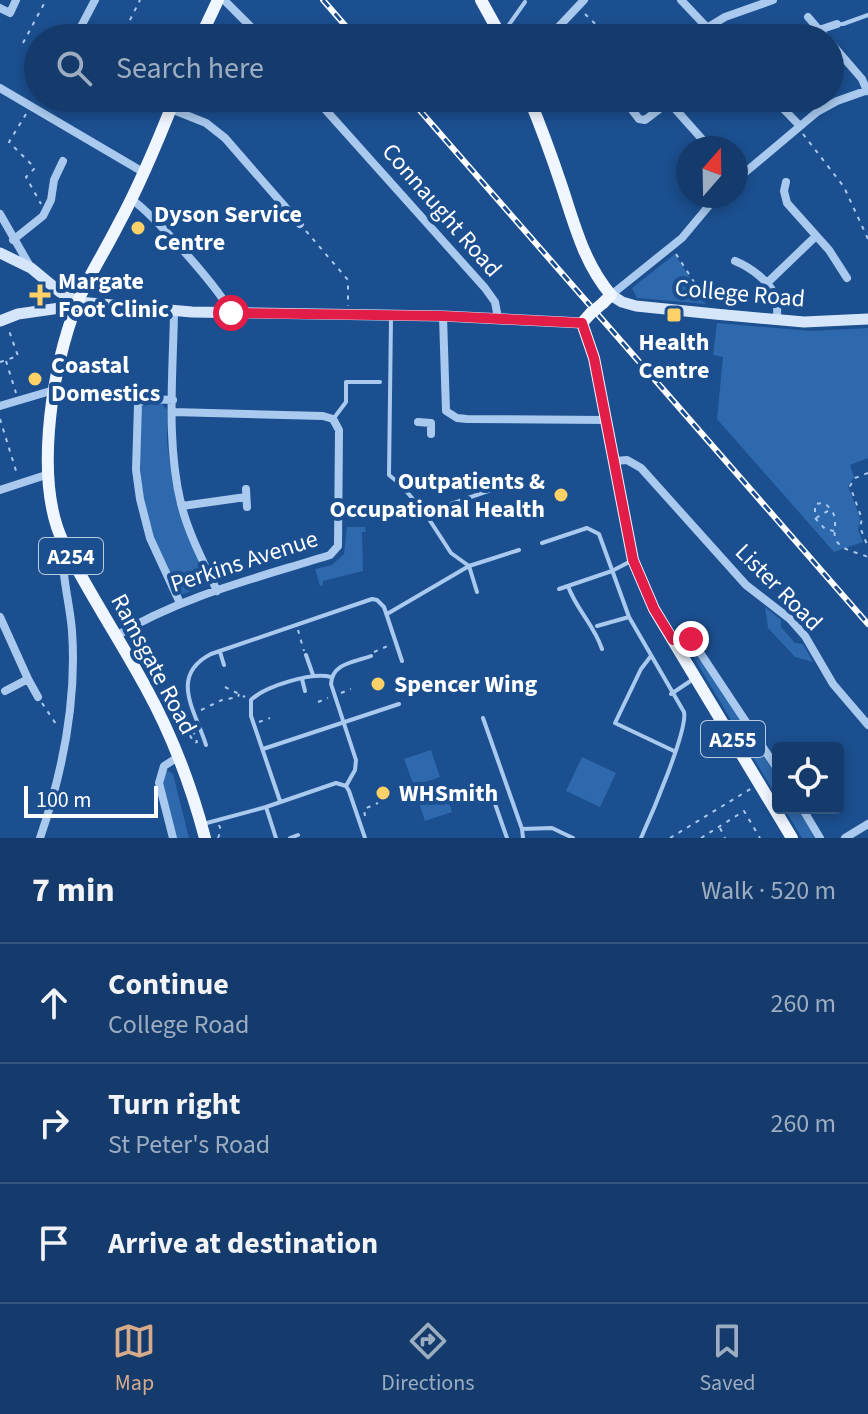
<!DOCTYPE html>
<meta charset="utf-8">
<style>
body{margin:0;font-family:"Source Sans 3",sans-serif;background:#1d4271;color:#f1f3f6}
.controls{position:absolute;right:24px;bottom:24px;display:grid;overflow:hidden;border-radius:8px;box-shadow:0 4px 12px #0003}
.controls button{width:72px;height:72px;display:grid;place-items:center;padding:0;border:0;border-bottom:2px solid #33557e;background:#143b6b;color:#f1f3f6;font:40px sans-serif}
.compass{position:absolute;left:676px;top:136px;width:72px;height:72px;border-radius:50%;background:#143b6b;box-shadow:0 4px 12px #0003;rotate:20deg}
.scale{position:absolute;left:24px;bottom:20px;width:134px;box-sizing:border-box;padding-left:8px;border:4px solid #fff;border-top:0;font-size:22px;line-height:28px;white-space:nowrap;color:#fff;-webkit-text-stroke:6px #1b4f8f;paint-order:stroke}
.stop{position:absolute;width:24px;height:24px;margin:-18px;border:6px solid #e11d48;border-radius:50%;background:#fff}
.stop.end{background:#e11d48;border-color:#fff;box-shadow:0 2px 8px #0008}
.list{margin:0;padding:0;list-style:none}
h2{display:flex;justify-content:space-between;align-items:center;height:104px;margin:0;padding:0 32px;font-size:34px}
h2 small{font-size:26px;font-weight:400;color:#9dadc1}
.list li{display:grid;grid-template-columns:52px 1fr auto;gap:24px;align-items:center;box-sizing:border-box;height:120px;padding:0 32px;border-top:2px solid #33557e}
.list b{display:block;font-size:30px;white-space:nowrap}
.list p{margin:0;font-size:26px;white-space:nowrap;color:#9dadc1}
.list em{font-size:26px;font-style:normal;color:#9dadc1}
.icon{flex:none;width:44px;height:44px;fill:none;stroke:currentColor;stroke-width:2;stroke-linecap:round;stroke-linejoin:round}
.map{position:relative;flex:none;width:868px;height:838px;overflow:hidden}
.search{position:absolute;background:#143b6b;box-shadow:0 4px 12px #0003;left:24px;right:24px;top:24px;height:88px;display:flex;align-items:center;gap:20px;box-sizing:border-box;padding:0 28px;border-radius:44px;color:#9dadc1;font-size:30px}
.sheet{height:464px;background:#143b6b}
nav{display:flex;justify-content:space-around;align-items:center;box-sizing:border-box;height:112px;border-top:2px solid #33557e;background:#143b6b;font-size:22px;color:#9dadc1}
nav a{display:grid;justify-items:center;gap:4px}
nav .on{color:#d6ab8b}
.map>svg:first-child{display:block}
.green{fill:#2e69ad}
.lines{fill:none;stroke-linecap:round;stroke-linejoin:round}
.path{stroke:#a9c9ee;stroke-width:2;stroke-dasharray:4 6;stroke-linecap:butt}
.lane{stroke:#a9c9ee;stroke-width:4}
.street{stroke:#a9c9ee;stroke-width:8}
.secondary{stroke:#d6e6fa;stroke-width:11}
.primary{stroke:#f0f6ff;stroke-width:12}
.rail-casing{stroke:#fff;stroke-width:6}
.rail{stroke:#1b4f8f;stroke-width:3;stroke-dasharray:9;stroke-linecap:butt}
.primary-bridge{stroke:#f0f6ff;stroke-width:12}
.route{stroke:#e11d48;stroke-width:10}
.poi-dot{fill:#ffd166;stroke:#1b4f8f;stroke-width:3}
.labels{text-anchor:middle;stroke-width:8;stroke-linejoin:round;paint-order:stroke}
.shield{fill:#1b4f8f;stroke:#bbcadd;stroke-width:2}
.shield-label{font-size:22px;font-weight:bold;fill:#fff}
.street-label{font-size:24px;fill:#fff;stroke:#1b4f8f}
.poi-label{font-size:24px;font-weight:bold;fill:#fff;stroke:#1b4f8f;text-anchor:start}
</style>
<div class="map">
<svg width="868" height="838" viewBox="0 0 868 838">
<rect width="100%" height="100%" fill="#1b4f8f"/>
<!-- green -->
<path class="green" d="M 675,254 L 706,304 L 637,298 L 632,288 Z
M 717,323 L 811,331 L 868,328 L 868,458 L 850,465 L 854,477 L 848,486 L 860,518 L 858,530 L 863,542 L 834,552 L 717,419 L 723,357 L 713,355 Z
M 161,403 L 167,410 L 167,444 L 177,506 L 208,585 L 180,595 C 172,578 162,561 155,544 C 138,500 139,452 141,406 Z
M 347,527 L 365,527 L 366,532 L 362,532 L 363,571 L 323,581 L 323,585 L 320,586 L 315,569 L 332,565 L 344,554 Z
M 765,607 L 781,620 L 781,627 L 795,643 L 803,644 L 813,662 L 795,657 L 768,628 Z
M 684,641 L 692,645 L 778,778 L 778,799 Z
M 431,750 L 440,777 L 414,786 L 404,759 Z
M 582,757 L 616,773 L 600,807 L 566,791 Z
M 169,771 L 173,774 L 189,838 L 177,838 L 161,781 L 163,773 Z
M 443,785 L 452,812 L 425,821 L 416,794 Z
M 784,808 L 797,808 L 816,838 L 802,838 Z"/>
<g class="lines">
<!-- path -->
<path class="path" d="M 585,14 L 610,38
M 121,38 L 140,0
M 23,43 L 46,0
M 26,114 L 9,142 L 35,168 L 26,177 L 41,204
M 803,134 L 844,187 L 868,239
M 306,231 L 348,280 L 348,306
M 676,254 L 707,302
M 6,361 L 16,393
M 0,362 L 18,356 L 8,328
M 0,419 L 17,474
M 868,473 L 855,478 L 850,486 L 862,519 L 860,527 L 868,547
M 816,518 L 831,509
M 834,531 L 825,529 L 815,518 L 815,504 L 824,503 C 845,519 828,530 838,543 C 845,551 859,553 868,557
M 298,630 L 304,651
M 374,652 L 390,645
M 225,687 L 245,697
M 341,693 L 351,689
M 318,702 L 328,698
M 42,703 L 58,727
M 201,710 L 222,700 L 238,697 L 239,694
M 259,722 L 270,718
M 177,726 L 184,724 L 194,743 L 197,742 L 194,733
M 365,816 L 364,809 L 378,803
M 720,828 L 725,838
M 218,838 L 221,830 L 219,825
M 670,838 L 752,788
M 701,838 L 744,811 L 760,838"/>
<!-- lane -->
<path class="lane" d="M 837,24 L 843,24 L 868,15
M 503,33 L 525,2
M 391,318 L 389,475 L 400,484 L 425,513 L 451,553 L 469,566 L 477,592
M 334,418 L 346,402 L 346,382 L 380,382
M 425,513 L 491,490
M 542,543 L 587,528 L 599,534 L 629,617 L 684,712 C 688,730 651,816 641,838
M 568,586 C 576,609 594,625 602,649
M 559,589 L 612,571 L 631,561
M 387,614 L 469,566 L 519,550
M 597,626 L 629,617
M 220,652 L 224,665
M 306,655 L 313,675
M 651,656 L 641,669 L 615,723 L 674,751
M 302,679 L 305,691
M 671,694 L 692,680
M 483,718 L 522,829 L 523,838
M 206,745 C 196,712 168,676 211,654 L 372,599 L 377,600 L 384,607 L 402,661
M 263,749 L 399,704
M 346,786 L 355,770 L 356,760 L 331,684 C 332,663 355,662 371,656
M 280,801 L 251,716 L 251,700 C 265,686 312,672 331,677
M 494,801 L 507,838
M 266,807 L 276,838
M 203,824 L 266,807 L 336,783 L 346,786 L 349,791 L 365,838
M 522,829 L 552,828 L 573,838
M 290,838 L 298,835"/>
<!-- street -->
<path class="street" d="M 224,0 L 262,38
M 681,0 L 717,38
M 0,8 L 10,13 L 16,0
M 808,17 L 826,38
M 707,28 L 725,17 L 773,0
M 819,30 L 837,24
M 75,38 L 95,0
M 548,38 L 584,0
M 830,42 L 862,79 L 867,91
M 0,88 L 143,172
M 315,98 L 485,288 L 495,302 L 498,318
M 623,98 L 639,119 L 645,120 L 674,98
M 773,98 L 799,125
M 669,102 L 710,148
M 171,109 L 206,123 L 225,138 L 300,224
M 736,180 L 817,112 L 837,101 L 868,90
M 786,182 L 784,191 L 787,203 L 829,250 L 847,278
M 131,199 C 153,214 221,290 231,313
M 0,214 L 31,268
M 13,240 L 43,216 L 51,200 L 54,180 L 63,161
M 735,261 C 750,267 773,283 776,300 C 778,306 777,313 777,320
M 766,284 L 816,236
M 611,295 L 682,238 L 717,196
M 174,312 C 173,375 166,442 181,504 C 189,535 204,563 217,591
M 443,316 L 446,411 L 457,418 L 467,419 L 606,420
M 173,400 L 145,399 L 138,404 L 136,470 L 140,499 L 150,538 L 180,603
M 0,406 L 54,390
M 418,422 L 431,423 L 431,434
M 615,461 L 627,460 L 641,468 L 746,585 L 790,619 L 805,636 L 833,684 L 868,725
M 246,489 L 247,507
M 0,490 L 49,474
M 182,506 L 246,497
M 0,617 L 28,679
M 116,636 C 181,596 257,578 330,555 L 338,546 L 339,430 L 333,419 L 323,416 L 173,412
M 673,640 L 682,637 L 691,639 L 778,770
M 5,691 L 28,679 L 38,697
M 802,808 L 820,838
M 40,838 C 63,771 77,702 72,631 C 70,602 60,573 64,544
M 173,838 L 159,783 L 164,766 L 178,757
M 845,838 L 868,824"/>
<!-- secondary -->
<path class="secondary" d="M 0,253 L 31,268 L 60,292 L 78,302
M 611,295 L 622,302 L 636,306 L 715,314 L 804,322 L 868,319
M 0,321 L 18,314 L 60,308 L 78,302 L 192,312 L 443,316 L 582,323"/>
<!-- primary -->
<path class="primary" d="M 481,0 L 502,38
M 200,38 L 218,0
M 175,98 C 158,141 140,185 118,225 C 103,255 82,286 72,317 C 51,379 34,484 64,544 C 88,592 119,638 145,686 C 171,733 191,785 205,838
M 529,98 C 541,127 552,157 562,187 C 575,226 584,263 611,295 L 603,303
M 591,313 L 582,323 L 594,358 L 633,560 L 654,609 L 792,838"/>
<!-- rail casing -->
<g class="rail-casing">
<path id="rail" d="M 323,0 L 356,38
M 409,98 L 868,624"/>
</g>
<!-- rail -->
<use href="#rail" class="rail"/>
<!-- primary-bridge -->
<path class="primary-bridge" d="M 591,313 L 603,303"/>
</g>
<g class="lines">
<!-- route -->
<path class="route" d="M 231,313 L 443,316 L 582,323 L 594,358 L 633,560 L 654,609 L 673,640 L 682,637 L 691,639"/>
</g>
<!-- markers -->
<g class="poi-dot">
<circle cx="138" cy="228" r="8"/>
<path d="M36 283h8v8h8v8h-8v8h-8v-8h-8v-8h8z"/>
<rect x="666" y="307" width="16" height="16" rx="4"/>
<circle cx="35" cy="379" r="8"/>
<circle cx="561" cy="495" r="8"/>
<circle cx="378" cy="684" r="8"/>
<circle cx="383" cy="793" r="8"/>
</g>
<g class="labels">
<!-- shield labels -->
<g class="shield">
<rect x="39" y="538" width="64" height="36" rx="6"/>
<rect x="701" y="721" width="64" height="36" rx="6"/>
</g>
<g class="shield-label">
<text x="71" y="564">A254</text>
<text x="733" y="747">A255</text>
</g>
<!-- street labels -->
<g class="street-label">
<text transform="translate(442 210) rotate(49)" y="8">Connaught Road</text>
<text transform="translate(740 293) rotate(5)" y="8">College Road</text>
<text transform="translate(244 561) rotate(-18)" y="8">Perkins Avenue</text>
<text transform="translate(779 587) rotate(45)" y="8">Lister Road</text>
<text transform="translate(154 664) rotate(62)" y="8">Ramsgate Road</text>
</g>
<!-- poi labels -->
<g class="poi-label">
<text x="154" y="222">Dyson Service<tspan x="154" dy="28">Centre</tspan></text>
<text x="58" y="289">Margate<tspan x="58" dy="28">Foot Clinic</tspan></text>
<text x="674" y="350" text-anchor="middle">Health<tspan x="674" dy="28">Centre</tspan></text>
<text x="51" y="373">Coastal<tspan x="51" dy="28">Domestics</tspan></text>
<text x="545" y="489" text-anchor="end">Outpatients &amp;<tspan x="545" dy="28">Occupational Health</tspan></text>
<text x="394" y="692">Spencer Wing</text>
<text x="399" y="801">WHSmith</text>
</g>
</g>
</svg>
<div class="controls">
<button><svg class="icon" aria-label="locate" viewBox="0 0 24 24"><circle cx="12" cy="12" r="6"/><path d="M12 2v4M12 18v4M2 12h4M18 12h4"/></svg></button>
</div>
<svg class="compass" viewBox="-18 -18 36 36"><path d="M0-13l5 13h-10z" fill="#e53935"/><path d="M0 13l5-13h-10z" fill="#9dadc1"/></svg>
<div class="scale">100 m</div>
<div class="stop" style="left:231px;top:313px"></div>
<div class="stop end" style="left:691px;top:639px"></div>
<div class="search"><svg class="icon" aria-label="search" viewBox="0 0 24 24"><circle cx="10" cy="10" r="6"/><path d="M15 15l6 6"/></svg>Search here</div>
</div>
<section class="sheet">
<h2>7 min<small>Walk · 520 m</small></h2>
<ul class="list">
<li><svg class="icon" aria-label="ahead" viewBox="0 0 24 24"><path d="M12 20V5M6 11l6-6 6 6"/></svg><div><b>Continue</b><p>College Road</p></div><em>260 m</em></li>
<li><svg class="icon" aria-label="right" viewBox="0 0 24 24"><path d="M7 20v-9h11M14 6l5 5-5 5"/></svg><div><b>Turn right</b><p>St Peter's Road</p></div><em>260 m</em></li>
<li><svg class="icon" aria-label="arrive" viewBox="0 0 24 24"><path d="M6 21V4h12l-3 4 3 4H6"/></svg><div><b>Arrive at destination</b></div></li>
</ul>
</section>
<nav>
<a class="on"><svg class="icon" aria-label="map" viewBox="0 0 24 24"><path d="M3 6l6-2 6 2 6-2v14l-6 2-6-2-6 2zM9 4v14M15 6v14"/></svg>Map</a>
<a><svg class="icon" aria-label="directions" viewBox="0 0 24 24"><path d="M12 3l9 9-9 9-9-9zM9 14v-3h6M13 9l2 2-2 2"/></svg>Directions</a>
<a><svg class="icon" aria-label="saved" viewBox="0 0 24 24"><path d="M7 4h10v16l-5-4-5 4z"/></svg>Saved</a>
</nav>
